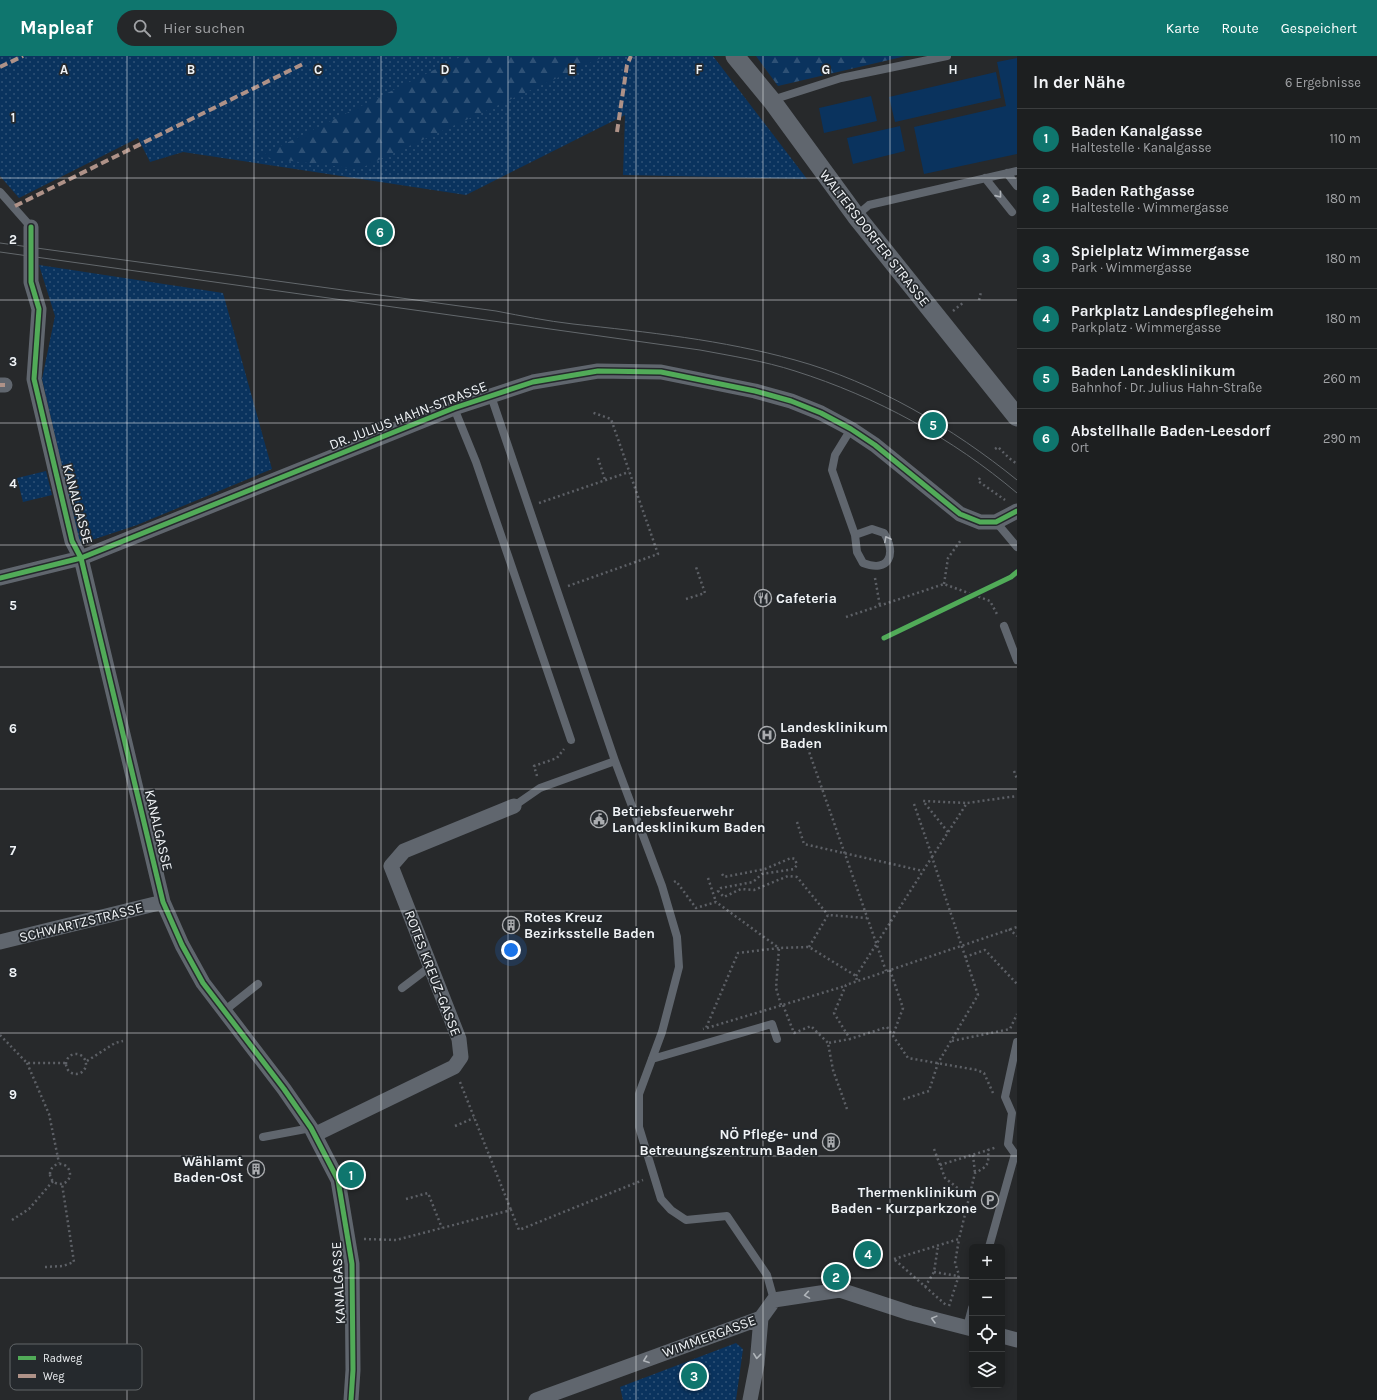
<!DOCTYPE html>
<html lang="de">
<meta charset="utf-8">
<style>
body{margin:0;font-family:Karla,sans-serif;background:#252729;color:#f1f3f6}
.controls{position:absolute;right:12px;bottom:12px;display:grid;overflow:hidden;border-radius:6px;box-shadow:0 2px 10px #0003}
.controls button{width:36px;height:36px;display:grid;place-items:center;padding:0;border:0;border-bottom:1px solid #3b3d3e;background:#1d1f20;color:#f1f3f6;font:20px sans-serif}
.you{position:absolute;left:511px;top:894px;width:14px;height:14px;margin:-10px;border:3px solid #fff;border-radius:50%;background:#1a73e8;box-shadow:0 0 0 6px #1a73e833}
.badge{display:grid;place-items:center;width:26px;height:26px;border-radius:50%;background:#0f766e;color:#fff;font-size:13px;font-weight:700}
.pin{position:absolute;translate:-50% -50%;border:2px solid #fff;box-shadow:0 1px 4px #0006}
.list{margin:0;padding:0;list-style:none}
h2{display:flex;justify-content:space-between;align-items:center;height:52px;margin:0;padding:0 16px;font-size:17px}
h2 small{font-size:13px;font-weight:400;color:#a0a2a5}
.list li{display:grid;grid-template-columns:26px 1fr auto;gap:12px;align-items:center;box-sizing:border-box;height:60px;padding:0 16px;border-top:1px solid #3b3d3e}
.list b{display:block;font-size:15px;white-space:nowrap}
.list p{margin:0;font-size:13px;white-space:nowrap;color:#a0a2a5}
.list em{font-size:13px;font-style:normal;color:#a0a2a5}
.icon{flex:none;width:22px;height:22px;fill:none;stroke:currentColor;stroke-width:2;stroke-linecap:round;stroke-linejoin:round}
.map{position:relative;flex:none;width:1017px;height:1344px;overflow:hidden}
header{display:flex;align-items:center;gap:24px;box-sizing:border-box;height:56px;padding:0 20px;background:#0f766e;color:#fff}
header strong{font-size:19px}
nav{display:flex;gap:22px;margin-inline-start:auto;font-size:14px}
.search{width:280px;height:36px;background:#252729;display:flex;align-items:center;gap:10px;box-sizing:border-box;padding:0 14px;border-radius:22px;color:#a0a2a5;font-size:15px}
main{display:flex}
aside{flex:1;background:#1d1f20}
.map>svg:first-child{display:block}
.green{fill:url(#green-dots)}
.forest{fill:url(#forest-firs)}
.pitch{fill:#0a335e}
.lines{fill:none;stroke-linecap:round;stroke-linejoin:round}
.path{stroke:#5d6066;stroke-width:2.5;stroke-dasharray:2 3;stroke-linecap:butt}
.service{stroke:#60666e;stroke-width:8}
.minor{stroke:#60666e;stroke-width:15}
.tertiary{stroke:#60666e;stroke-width:19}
.tram{stroke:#63686c;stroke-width:1}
.quiet{stroke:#af9288;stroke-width:4;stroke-dasharray:8 4;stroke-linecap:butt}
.cycleway-casing{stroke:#25292d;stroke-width:8}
.cycleway{stroke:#51ab58;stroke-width:5}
.oneway{stroke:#afb4b9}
.grid{fill:none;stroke:#f0f3f6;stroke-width:1;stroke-opacity:0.55}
.labels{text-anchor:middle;stroke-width:3.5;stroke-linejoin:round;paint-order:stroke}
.street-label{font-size:14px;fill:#f0f3f6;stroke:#25292d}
.poi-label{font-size:14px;font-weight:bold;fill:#f0f3f6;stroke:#25292d;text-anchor:start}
.key{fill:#25292d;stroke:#626669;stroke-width:1}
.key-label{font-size:11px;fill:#f0f3f6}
.grid-label{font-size:13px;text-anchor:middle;font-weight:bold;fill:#f0f3f6;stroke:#25292d;stroke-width:3.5;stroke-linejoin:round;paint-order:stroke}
</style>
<header>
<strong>Mapleaf</strong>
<div class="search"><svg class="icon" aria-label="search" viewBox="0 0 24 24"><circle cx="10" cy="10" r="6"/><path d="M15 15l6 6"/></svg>Hier suchen</div>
<nav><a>Karte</a><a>Route</a><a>Gespeichert</a></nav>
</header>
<main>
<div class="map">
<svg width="1017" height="1344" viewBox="0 0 1017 1344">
<defs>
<pattern id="green-dots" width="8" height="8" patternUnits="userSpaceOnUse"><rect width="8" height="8" fill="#0a335e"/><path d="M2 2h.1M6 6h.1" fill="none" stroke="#2e5176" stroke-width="1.8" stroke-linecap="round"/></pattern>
<pattern id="forest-firs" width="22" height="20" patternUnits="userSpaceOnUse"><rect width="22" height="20" fill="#0a335e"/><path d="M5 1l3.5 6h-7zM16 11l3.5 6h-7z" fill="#2e5176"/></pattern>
</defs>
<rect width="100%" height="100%" fill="#27292b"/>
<!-- green -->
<path class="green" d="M 0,0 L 713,0 L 807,123 L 623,119 L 625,59 L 466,139 L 183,96 L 150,106 L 138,82 L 19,142 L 0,120 Z
M 39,209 L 223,237 L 272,413 L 137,469 L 80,488 L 42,323 L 55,260 Z
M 46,415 L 52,439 L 23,446 L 17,422 Z
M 736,1287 L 743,1293 L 736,1344 L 623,1344 L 620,1331 Z"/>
<!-- forest -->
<path class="forest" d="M 462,0 L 605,0 L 359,113 L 258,101 Z
M 756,0 L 906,0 L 778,30 Z"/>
<!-- pitch -->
<path class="pitch" d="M 1017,2 L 1017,98 L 924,118 L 914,71 L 1006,50 L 997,6 Z
M 996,16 L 1001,42 L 895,66 L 889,41 Z
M 871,40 L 877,65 L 824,77 L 819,52 Z
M 900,70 L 905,95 L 853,108 L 847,82 Z"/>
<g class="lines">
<!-- path -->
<path class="path" d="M 979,244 L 981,236
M 953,255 L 964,246
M 995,393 L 998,391 L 1009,402 L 1017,408
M 598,402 L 605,424
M 980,422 L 978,425 L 1005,444
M 539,447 L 629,416
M 875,522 L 880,550
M 944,528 L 948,502 L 961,484
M 568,530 L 658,498 L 611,363 L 591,356
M 686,543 L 705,537 L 696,511
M 846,561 L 944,528 L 990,545 L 998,560
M 806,687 L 886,915
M 1014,715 L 1017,723
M 537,720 L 534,710 L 557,702 L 564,693
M 914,748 L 932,800
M 797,766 L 804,788 L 923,815
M 948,776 L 923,745 L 967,747
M 932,801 L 967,747 L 1017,740
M 722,818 L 724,821 L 765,813 L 791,802 L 795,803 L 797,809 L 794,813 L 762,818 L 753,826 L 721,832 L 718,835 L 724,841 L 741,833 L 754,834 L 788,820 L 797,821 L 828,859
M 708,822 L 716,846
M 674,826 L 676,825 L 696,852 L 716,846 L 779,892 L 738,897 L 706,972 L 703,973
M 1009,873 L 1017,880
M 809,891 L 828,859 L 867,862
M 965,901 L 985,894 L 1017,928
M 890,914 L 903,952 L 893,979
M 856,920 L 932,801 L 978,939 L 938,1007 L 929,1035 L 901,1044
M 781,949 L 776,932 L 779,892 L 809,891 L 856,920 L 857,925
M 783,949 L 794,977 L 811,970 L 828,987
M 707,972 L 845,930
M 0,979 L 27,1007 L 66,1007
M 952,985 L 1010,973 L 1017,958
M66 1008a10 10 0 1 1 20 0a10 10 0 1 1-20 0Z
M 87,1005 L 115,987 L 123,985
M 27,1007 L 49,1058 L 59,1107
M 460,1026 L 511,1154
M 993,1037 L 984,1017 L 977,1014 L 908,1002 L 887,971 L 850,983 L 834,957 L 846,929 L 1017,871
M 847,1053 L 833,1014 L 828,987 L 850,983
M 455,1070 L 474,1062
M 934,1093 L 945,1122 L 969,1141
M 973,1099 L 975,1117
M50 1118a10 10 0 1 1 20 0a10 10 0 1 1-20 0Z
M 940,1109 L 988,1094
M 406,1143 L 428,1137 L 442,1172
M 12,1164 L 29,1153 L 53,1125
M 364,1183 L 396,1184 L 511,1154 L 519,1174 L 643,1124
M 894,1203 L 959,1183 L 975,1117 C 988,1110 989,1109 988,1094 L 997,1091
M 895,1204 L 946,1249
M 45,1211 L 63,1210 L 74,1206 L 62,1128
M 934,1216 L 958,1220
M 925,1231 L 934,1216 L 938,1190
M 949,1250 L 959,1219 L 955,1207 L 959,1183"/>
<!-- service -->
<path class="service" d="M 772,44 L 841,22 L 947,0
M 1007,117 L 1017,130
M 985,122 L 1012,156
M 0,136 L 31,171
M 856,160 L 869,149 L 1017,115
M 491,340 L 615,705
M 454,352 L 476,406 L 571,684
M 851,373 L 835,399 L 832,414 L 855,479 L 857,496 L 863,507 C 889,517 897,498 884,477 L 872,473 L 855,479
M 996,466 L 1017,491
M 1004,570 L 1017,604
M 514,750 L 540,732 L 615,705 L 662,830 L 677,881 L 679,911 L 662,976 L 639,1038 L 639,1071 L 661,1143 L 671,1154 L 686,1164 L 727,1160 L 767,1219 L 774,1244
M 402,932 L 431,910
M 224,955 L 258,928
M 652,1003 L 772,968 L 777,983
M 263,1081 L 311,1072
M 989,1191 L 1015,1098 L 1008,1088 L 1012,1057 L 1005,1041 L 1017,986
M 967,1271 L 972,1252"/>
<!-- minor -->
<path class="minor" d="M 31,171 L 31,226 L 39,253 L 34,323 L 72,485 L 81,502 L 90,540 L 163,846 L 182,889 L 203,927 L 284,1033 L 311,1072 L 338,1124 L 352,1208 L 353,1314 L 351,1344
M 0,329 L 5,329
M 0,522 L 81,502 L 454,352 L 533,326 L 598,315 L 661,316 L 755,335 L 791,345 L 821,357 L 851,373 L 875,389 L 960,458 L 980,466 L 996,466 L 1017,455
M 0,886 L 163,846
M 316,1078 L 454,1011 L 461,1001 L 459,983 L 391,810 L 404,795 L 514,750
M 1002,1280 L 1017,1284
M 536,1344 L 761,1262 L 774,1244 L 840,1234 L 910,1257 L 972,1273
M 750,1344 L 757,1308 L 761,1262"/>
<!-- tertiary -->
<path class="tertiary" d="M 735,0 L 772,45 L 856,160 L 1017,361"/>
<!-- tram -->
<path class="tram" d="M 0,187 L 496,255 C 522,260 547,265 573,268 C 647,276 723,284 795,304 C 875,326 953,372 1017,424
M 0,196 L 700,294 C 732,300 764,305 795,315 C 877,341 952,382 1017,437"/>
<!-- quiet -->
<path class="quiet" d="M 0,11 L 23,0
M 617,76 L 627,9 L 631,0
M 15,150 L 303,8
M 0,329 L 5,329"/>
<!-- cycleway casing -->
<g class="cycleway-casing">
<path id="cycleway" d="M 31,171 L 31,226 L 39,253 L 34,323 L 72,485 L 81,502 L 90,540 L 163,846 L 182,889 L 203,927 L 284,1033 L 311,1072 L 338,1124 L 352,1208 L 353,1314 L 351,1344
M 0,522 L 81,502 L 454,352 L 533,326 L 598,315 L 661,316 L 755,335 L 791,345 L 821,357 L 851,373 L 875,389 L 960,458 L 980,466 L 996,466 L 1017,455
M 884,582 L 1011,521 L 1017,516"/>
</g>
<!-- cycleway -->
<use href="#cycleway" class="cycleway"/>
</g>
<!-- one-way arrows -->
<defs><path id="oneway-chevron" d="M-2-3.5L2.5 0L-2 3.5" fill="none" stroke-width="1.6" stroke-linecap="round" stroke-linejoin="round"/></defs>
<g class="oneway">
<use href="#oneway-chevron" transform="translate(999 139) rotate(51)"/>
<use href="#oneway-chevron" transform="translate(887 483) rotate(-118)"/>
<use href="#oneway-chevron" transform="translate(807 1239) rotate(171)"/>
<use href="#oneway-chevron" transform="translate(934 1263) rotate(-165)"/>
<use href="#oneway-chevron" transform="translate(757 1300) rotate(96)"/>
<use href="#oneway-chevron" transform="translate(646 1304) rotate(160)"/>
</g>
<!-- grid -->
<path class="grid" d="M 127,0 L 127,1344M 254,0 L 254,1344M 381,0 L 381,1344M 508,0 L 508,1344M 636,0 L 636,1344M 763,0 L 763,1344M 890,0 L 890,1344M 0,122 L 1017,122M 0,244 L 1017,244M 0,367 L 1017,367M 0,489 L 1017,489M 0,611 L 1017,611M 0,733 L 1017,733M 0,855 L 1017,855M 0,977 L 1017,977M 0,1100 L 1017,1100M 0,1222 L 972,1222M 1002,1222 L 1017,1222"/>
<!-- icons -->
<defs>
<g id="restaurant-ring" transform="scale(0.9)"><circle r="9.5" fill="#25292d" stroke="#aaacaf" stroke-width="1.5"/><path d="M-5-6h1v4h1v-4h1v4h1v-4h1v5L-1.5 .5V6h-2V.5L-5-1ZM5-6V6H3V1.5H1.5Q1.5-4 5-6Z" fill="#aaacaf"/></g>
<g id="hospital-ring" transform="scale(0.9)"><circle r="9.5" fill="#25292d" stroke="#aaacaf" stroke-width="1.5"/><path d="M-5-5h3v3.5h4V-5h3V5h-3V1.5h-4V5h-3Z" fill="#aaacaf"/></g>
<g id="civic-ring" transform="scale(0.9)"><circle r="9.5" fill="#25292d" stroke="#aaacaf" stroke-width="1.5"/><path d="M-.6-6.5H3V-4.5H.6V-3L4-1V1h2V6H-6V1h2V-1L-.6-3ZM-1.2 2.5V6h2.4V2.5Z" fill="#aaacaf"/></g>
<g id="building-ring" transform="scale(0.9)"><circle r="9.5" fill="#25292d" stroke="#aaacaf" stroke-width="1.5"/><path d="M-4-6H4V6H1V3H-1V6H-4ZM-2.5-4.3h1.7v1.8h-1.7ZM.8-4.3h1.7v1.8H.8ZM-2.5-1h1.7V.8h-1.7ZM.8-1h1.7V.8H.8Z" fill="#aaacaf"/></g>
<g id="parking-ring" transform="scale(0.9)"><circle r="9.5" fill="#25292d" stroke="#aaacaf" stroke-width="1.5"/><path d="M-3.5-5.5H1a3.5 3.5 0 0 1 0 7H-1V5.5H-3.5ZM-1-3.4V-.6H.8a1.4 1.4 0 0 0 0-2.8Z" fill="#aaacaf"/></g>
</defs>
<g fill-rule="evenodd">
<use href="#restaurant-ring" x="763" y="542"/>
<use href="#hospital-ring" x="767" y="679"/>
<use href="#civic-ring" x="599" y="763"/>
<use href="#building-ring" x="511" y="869"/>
<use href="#building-ring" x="831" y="1086"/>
<use href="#building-ring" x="256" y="1113"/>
<use href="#parking-ring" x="990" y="1144"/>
</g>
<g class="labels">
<!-- street labels -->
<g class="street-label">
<text transform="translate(875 182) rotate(52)" y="5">WALTERSDORFER STRASSE</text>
<text transform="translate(408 359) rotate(-21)" y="5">DR. JULIUS HAHN-STRASSE</text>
<text transform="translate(78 448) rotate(75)" y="5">KANALGASSE</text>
<text transform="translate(159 774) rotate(77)" y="5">KANALGASSE</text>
<text transform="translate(81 866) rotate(-14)" y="5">SCHWARTZSTRASSE</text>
<text transform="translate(433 917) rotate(69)" y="5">ROTES KREUZ-GASSE</text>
<text transform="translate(338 1227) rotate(-93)" y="5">KANALGASSE</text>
<text transform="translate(709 1280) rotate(-20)" y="5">WIMMERGASSE</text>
</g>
<!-- poi labels -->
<g class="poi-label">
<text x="776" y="547">Cafeteria</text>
<text x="780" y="676">Landesklinikum<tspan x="780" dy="16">Baden</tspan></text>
<text x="612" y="760">Betriebsfeuerwehr<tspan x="612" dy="16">Landesklinikum Baden</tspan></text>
<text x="524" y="866">Rotes Kreuz<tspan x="524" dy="16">Bezirksstelle Baden</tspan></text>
<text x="818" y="1083" text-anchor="end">NÖ Pflege- und<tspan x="818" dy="16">Betreuungszentrum Baden</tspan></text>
<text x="243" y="1110" text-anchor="end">Wählamt<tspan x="243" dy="16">Baden-Ost</tspan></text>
<text x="977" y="1141" text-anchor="end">Thermenklinikum<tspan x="977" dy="16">Baden - Kurzparkzone</tspan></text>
</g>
</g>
<!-- legend -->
<rect x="10" y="1288" width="132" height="46" rx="6" class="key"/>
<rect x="18" y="1300" width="18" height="4" fill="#51ab58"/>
<rect x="18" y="1318" width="18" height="4" fill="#af9288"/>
<g class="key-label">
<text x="43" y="1306">Radweg</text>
<text x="43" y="1324">Weg</text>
</g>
<g class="grid-label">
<text x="64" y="18">A</text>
<text x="191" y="18">B</text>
<text x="318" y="18">C</text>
<text x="445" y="18">D</text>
<text x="572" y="18">E</text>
<text x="699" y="18">F</text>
<text x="826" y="18">G</text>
<text x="953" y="18">H</text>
<text x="13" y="66">1</text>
<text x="13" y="188">2</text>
<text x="13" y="310">3</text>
<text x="13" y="432">4</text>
<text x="13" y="554">5</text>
<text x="13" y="677">6</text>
<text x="13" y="799">7</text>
<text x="13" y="921">8</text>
<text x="13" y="1043">9</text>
</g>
</svg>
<div class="controls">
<button>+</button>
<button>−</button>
<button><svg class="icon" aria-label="locate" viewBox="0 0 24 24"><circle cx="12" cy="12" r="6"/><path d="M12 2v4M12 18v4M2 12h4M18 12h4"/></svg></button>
<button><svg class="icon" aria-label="layers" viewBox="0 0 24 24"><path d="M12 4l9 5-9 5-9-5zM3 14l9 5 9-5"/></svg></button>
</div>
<div class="you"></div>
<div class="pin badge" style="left:351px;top:1119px">1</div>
<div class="pin badge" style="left:836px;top:1221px">2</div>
<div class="pin badge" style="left:694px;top:1320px">3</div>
<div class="pin badge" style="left:868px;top:1198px">4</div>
<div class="pin badge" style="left:933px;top:369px">5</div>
<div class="pin badge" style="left:380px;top:176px">6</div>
</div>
<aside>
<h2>In der Nähe<small>6 Ergebnisse</small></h2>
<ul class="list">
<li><span class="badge">1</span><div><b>Baden Kanalgasse</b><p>Haltestelle · Kanalgasse</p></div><em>110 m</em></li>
<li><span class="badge">2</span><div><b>Baden Rathgasse</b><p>Haltestelle · Wimmergasse</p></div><em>180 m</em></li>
<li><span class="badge">3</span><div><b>Spielplatz Wimmergasse</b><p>Park · Wimmergasse</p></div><em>180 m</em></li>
<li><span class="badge">4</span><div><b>Parkplatz Landespflegeheim</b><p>Parkplatz · Wimmergasse</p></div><em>180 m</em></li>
<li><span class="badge">5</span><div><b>Baden Landesklinikum</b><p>Bahnhof · Dr. Julius Hahn-Straße</p></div><em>260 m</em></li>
<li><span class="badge">6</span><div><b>Abstellhalle Baden-Leesdorf</b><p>Ort</p></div><em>290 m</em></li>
</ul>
</aside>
</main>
